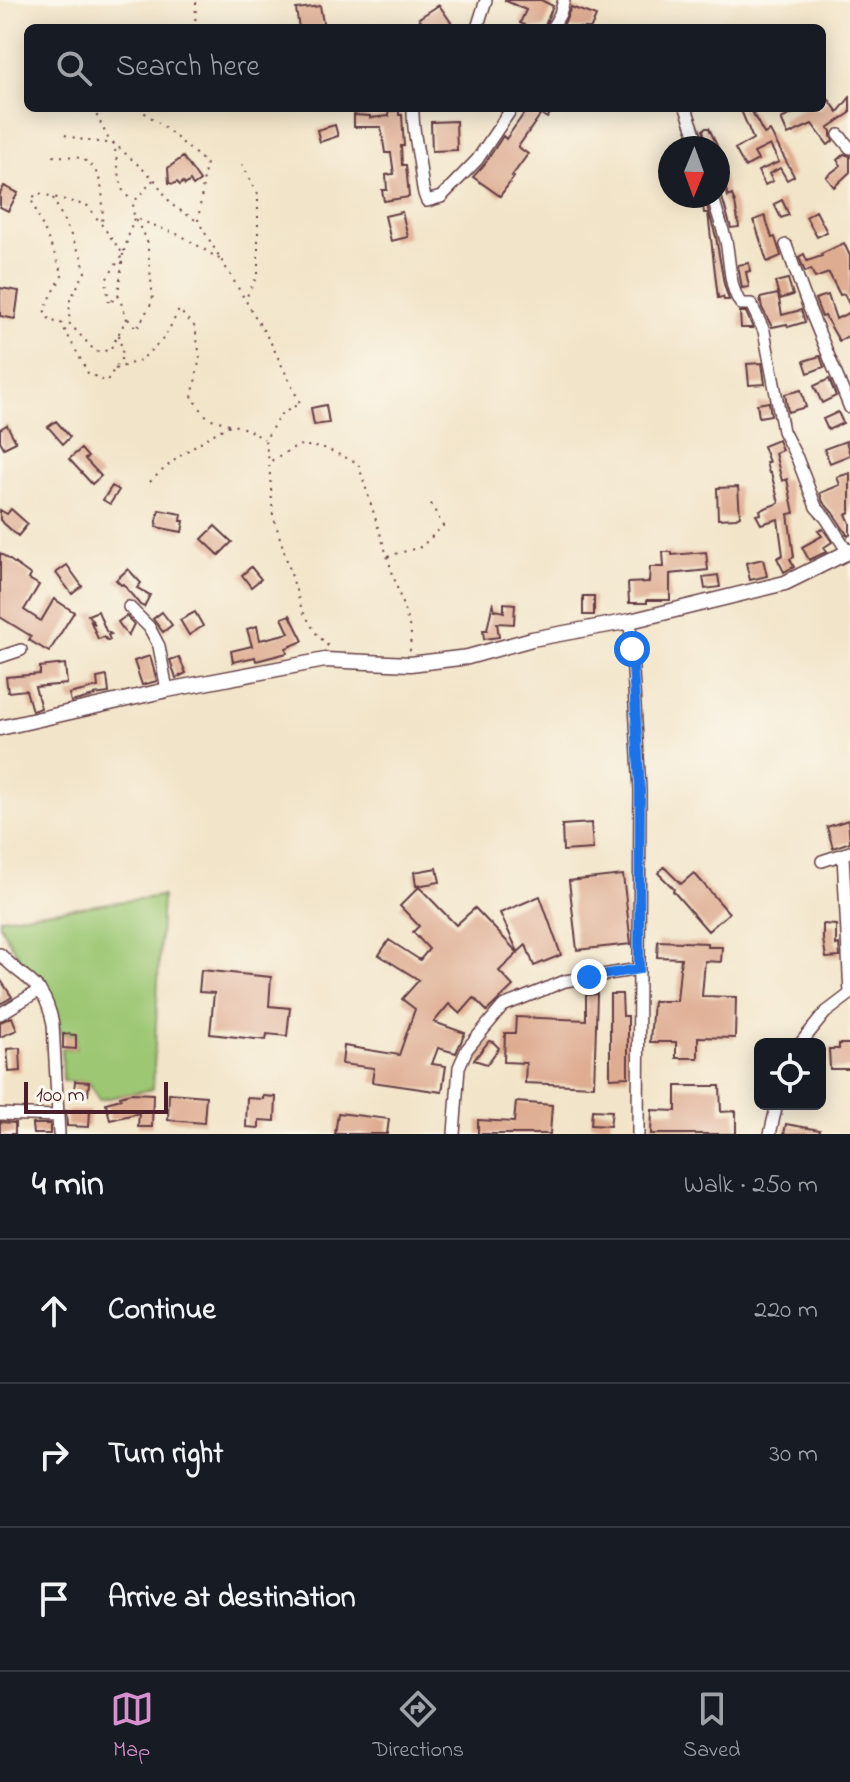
<!DOCTYPE html>
<meta charset="utf-8">
<style>
body{margin:0;font-family:"Indie Flower",sans-serif;background:#242831;color:#f1f3f6}
.controls{position:absolute;right:24px;bottom:24px;display:grid;overflow:hidden;border-radius:12px;box-shadow:0 4px 20px #0003}
.controls button{width:72px;height:72px;display:grid;place-items:center;padding:0;border:0;border-bottom:2px solid #363941;background:#171b24;color:#f1f3f6;font:40px sans-serif}
.compass{position:absolute;left:658px;top:136px;width:72px;height:72px;border-radius:50%;background:#171b24;box-shadow:0 4px 20px #0003;rotate:181deg}
.scale{position:absolute;left:24px;bottom:20px;width:144px;box-sizing:border-box;padding-left:8px;border:4px solid #4a1f2b;border-top:0;font-size:22px;line-height:28px;white-space:nowrap;color:#4a1f2b;-webkit-text-stroke:6px #fbf7ec;paint-order:stroke}
.stop{position:absolute;width:24px;height:24px;margin:-18px;border:6px solid #1a73e8;border-radius:50%;background:#fff}
.stop.end{background:#1a73e8;border-color:#fff;box-shadow:0 2px 8px #0008}
.list{margin:0;padding:0;list-style:none}
h2{display:flex;justify-content:space-between;align-items:center;height:104px;margin:0;padding:0 32px;font-size:34px}
h2 small{font-size:26px;font-weight:400;color:#9ea1a6}
.list li{display:grid;grid-template-columns:52px 1fr auto;gap:24px;align-items:center;box-sizing:border-box;height:144px;padding:0 32px;border-top:2px solid #363941}
.list b{display:block;font-size:30px;white-space:nowrap}
.list em{font-size:26px;font-style:normal;color:#9ea1a6}
.icon{flex:none;width:44px;height:44px;fill:none;stroke:currentColor;stroke-width:2;stroke-linecap:round;stroke-linejoin:round}
.map{position:relative;flex:none;width:850px;height:1134px;overflow:hidden}
.search{position:absolute;background:#171b24;box-shadow:0 4px 20px #0003;left:24px;right:24px;top:24px;height:88px;display:flex;align-items:center;gap:20px;box-sizing:border-box;padding:0 28px;border-radius:12px;color:#9ea1a6;font-size:30px}
.sheet{height:536px;background:#171b24}
nav{display:flex;justify-content:space-around;align-items:center;box-sizing:border-box;height:112px;border-top:2px solid #363941;background:#171b24;font-size:22px;color:#9ea1a6}
nav a{display:grid;justify-items:center;gap:4px}
nav .on{color:#d690ce}
.map>svg:first-child{display:block}
.green{fill:#9dc773;stroke:#74734f;stroke-width:2}
.building{fill:#deac91}
.lines{fill:none;stroke-linecap:round;stroke-linejoin:round}
.minor-casing{stroke:#633d43;stroke-width:14}
.major-casing{stroke:#633d43;stroke-width:17}
.path{stroke:#633d43;stroke-width:2;stroke-dasharray:2 6;stroke-linecap:butt}
.minor{stroke:#fff;stroke-width:11}
.major{stroke:#fff;stroke-width:14}
.route{stroke:#1a73e8;stroke-width:10}
</style>
<div class="map">
<svg width="850" height="1134" viewBox="0 0 850 1134">
<rect width="100%" height="100%" fill="#fbf7ec"/>
<filter id="ink" filterUnits="userSpaceOnUse"><feTurbulence type="fractalNoise" baseFrequency=".0125" numOctaves="2"/><feDisplacementMap in="SourceGraphic" scale="16" xChannelSelector="R" yChannelSelector="G"/><feConvolveMatrix kernelMatrix="1 2 1 2 8 2 1 2 1" color-interpolation-filters="sRGB"/></filter>
<filter id="wash" filterUnits="userSpaceOnUse"><feTurbulence type="fractalNoise" baseFrequency=".006" numOctaves="4" result="noise"/><feDisplacementMap in="SourceGraphic" scale="32" xChannelSelector="R" yChannelSelector="G"/><feGaussianBlur stdDeviation="1.8" result="paint"/><feColorMatrix in="noise" values="0 0 0 0 0 0 0 0 0 0 0 0 0 0 0 0 0 1.4 0 .05"/><feComposite in="paint" operator="in"/></filter>
<g filter="url(#wash)">
<rect width="100%" height="100%" fill="#f2e4c8"/>
<!-- green -->
<path class="green" d="M 162,896 L 153,1089 L 99,1100 L 89,1082 L 63,1081 L 62,1048 L 76,1049 L 76,1035 L 63,1034 L 0,925 L 0,918 Z"/>
<g id="blocks">
<!-- building -->
<path class="building" d="M 504,0 L 541,0 L 553,6 L 544,28 L 531,28 L 520,23 L 526,10 Z
M 439,5 L 455,28 L 425,28 L 419,18 Z
M 320,6 L 324,28 L 299,28 L 296,9 Z
M 571,7 L 596,16 L 591,28 L 569,28 L 563,26 Z
M 850,97 L 850,113 L 828,128 L 831,131 L 831,136 L 833,141 L 828,145 L 812,124 L 788,135 L 781,119 L 804,108 L 822,108 L 822,105 L 829,100 L 838,112 Z
M 528,108 L 554,108 L 547,118 L 541,114 L 518,147 L 528,154 L 512,176 L 514,177 L 500,196 L 473,177 L 484,165 L 503,136 L 506,139 Z
M 740,108 L 750,108 L 764,134 L 770,131 L 794,176 L 787,180 L 780,168 L 769,174 L 773,181 L 765,185 L 758,171 L 779,162 L 770,145 L 754,153 L 758,160 L 745,167 L 735,149 L 753,139 Z
M 399,110 L 399,115 L 402,115 L 404,146 L 401,146 L 402,165 L 406,165 L 409,197 L 384,201 L 382,190 L 387,190 L 386,175 L 394,174 L 391,153 L 385,153 L 381,127 L 354,127 L 354,115 L 370,116 L 370,118 L 389,116 L 388,111 Z
M 456,121 L 457,150 L 432,151 L 431,122 Z
M 335,125 L 338,136 L 320,142 L 317,130 Z
M 706,128 L 709,128 L 718,148 L 711,148 L 707,143 L 703,130 Z
M 844,154 L 850,156 L 850,172 L 834,187 L 826,177 L 841,165 L 837,160 Z
M 183,157 L 200,181 L 193,186 L 190,181 L 185,185 L 183,182 L 180,185 L 177,182 L 174,184 L 169,183 L 168,168 Z
M 721,168 L 728,197 L 732,195 L 735,203 L 739,227 L 731,228 L 721,194 L 718,189 L 718,169 Z
M 4,186 L 18,193 L 8,211 L 0,207 L 0,194 Z
M 702,199 L 705,199 L 716,237 L 724,284 L 729,300 L 724,300 L 723,297 L 718,298 L 708,213 L 704,213 Z
M 782,200 L 789,215 L 781,218 L 774,204 Z
M 816,211 L 827,232 L 817,237 L 806,217 Z
M 402,212 L 408,237 L 391,241 L 385,216 Z
M 765,216 L 772,238 L 775,237 L 781,256 L 767,262 L 754,220 Z
M 844,243 L 850,256 L 850,306 L 844,294 L 840,295 L 829,273 L 815,278 L 811,269 L 805,272 L 799,257 L 804,254 L 807,261 L 822,256 L 821,254 Z
M 749,263 L 750,271 L 746,272 L 749,287 L 742,288 L 738,265 Z
M 788,279 L 793,295 L 780,299 L 775,282 Z
M 0,288 L 19,291 L 15,319 L 0,316 Z
M 778,294 L 782,315 L 801,310 L 805,322 L 788,327 L 787,324 L 772,327 L 762,308 L 760,298 Z
M 828,295 L 836,319 L 850,312 L 850,335 L 839,341 L 825,316 L 822,317 L 815,299 Z
M 740,312 L 746,312 L 753,328 L 741,328 Z
M 820,356 L 824,367 L 808,373 L 804,361 Z
M 762,363 L 765,384 L 749,385 L 747,364 Z
M 829,379 L 836,396 L 822,403 L 814,386 Z
M 801,390 L 806,407 L 788,412 L 785,394 Z
M 769,402 L 771,415 L 759,417 L 757,404 Z
M 326,405 L 329,423 L 314,425 L 311,408 Z
M 838,412 L 843,423 L 828,430 L 823,419 Z
M 56,421 L 70,437 L 63,444 L 48,427 Z
M 7,425 L 16,442 L 4,448 L 0,441 L 0,429 Z
M 778,440 L 782,450 L 775,453 L 782,481 L 787,479 L 794,513 L 788,514 L 794,557 L 790,559 L 794,567 L 784,572 L 777,558 L 783,555 L 778,519 L 761,524 L 756,515 L 761,514 L 760,510 L 779,503 L 771,473 L 769,473 L 766,462 L 769,462 L 763,446 Z
M 846,441 L 850,455 L 830,463 L 824,449 Z
M 81,449 L 88,457 L 85,459 L 101,476 L 92,484 L 69,459 Z
M 850,473 L 850,512 L 846,514 L 850,523 L 850,535 L 848,536 L 833,513 L 823,502 L 820,493 L 840,485 L 837,477 Z
M 112,486 L 119,490 L 110,504 L 103,500 Z
M 738,487 L 740,516 L 736,518 L 718,519 L 717,488 Z
M 11,509 L 28,524 L 18,536 L 0,520 L 0,510 L 7,514 Z
M 159,510 L 182,514 L 181,521 L 184,521 L 182,532 L 156,527 Z
M 215,526 L 232,542 L 219,555 L 202,539 Z
M 823,529 L 832,542 L 823,548 L 826,552 L 809,560 L 802,547 L 822,536 L 818,531 Z
M 663,552 L 672,552 L 672,555 L 706,552 L 708,570 L 670,574 L 670,600 L 647,600 L 647,603 L 629,603 L 628,583 L 649,582 L 650,567 L 664,567 Z
M 0,553 L 31,575 L 29,579 L 39,585 L 24,610 L 41,621 L 54,599 L 74,612 L 49,652 L 29,640 L 31,636 L 0,617 Z
M 763,559 L 767,576 L 750,580 L 746,563 Z
M 67,565 L 82,586 L 72,594 L 56,573 Z
M 251,567 L 261,579 L 251,587 L 242,575 Z
M 128,569 L 141,583 L 137,588 L 150,595 L 144,607 L 140,605 L 123,584 L 121,585 L 116,580 Z
M 718,575 L 720,587 L 705,589 L 703,577 Z
M 583,596 L 594,596 L 594,615 L 583,615 Z
M 493,602 L 495,610 L 504,612 L 504,603 L 515,604 L 514,624 L 497,623 L 499,637 L 484,639 L 483,630 L 487,630 Z
M 98,611 L 106,631 L 111,634 L 108,635 L 110,640 L 108,641 L 104,637 L 98,639 L 91,622 L 95,624 L 88,615 Z
M 162,612 L 172,625 L 163,632 L 153,619 Z
M 195,612 L 203,626 L 189,635 L 180,620 Z
M 290,615 L 303,641 L 286,648 L 287,653 L 256,661 L 255,657 L 233,662 L 231,651 L 252,646 L 247,629 L 257,626 L 260,640 L 289,633 L 282,618 Z
M 126,616 L 134,624 L 128,636 L 118,622 Z
M 150,656 L 157,681 L 142,685 L 134,661 Z
M 179,657 L 186,673 L 176,678 L 170,660 Z
M 65,664 L 67,684 L 35,687 L 41,708 L 32,711 L 26,690 L 8,692 L 6,677 L 40,674 L 40,667 Z
M 107,676 L 109,693 L 94,695 L 94,696 L 71,702 L 69,694 L 98,687 L 97,678 Z
M 848,820 L 850,842 L 833,848 L 827,827 Z
M 591,823 L 593,849 L 563,851 L 562,825 Z
M 664,867 L 681,884 L 694,873 L 729,913 L 708,931 L 673,891 L 674,889 L 658,873 Z
M 437,868 L 440,882 L 416,886 L 414,872 Z
M 623,875 L 631,944 L 577,950 L 569,881 Z
M 419,887 L 456,925 L 475,908 L 518,953 L 499,971 L 513,986 L 487,1011 L 474,998 L 460,1014 L 449,1004 L 434,1022 L 465,1033 L 456,1053 L 438,1048 L 432,1064 L 446,1066 L 442,1092 L 372,1082 L 374,1068 L 342,1064 L 344,1046 L 399,1055 L 415,1009 L 402,999 L 419,980 L 379,955 L 389,940 L 420,960 L 429,949 L 413,932 L 419,926 L 400,906 Z
M 540,896 L 561,955 L 534,966 L 526,945 L 518,952 L 500,913 Z
M 823,924 L 836,925 L 836,945 L 839,944 L 840,957 L 826,958 L 823,939 Z
M 658,941 L 707,943 L 707,947 L 722,947 L 721,962 L 705,961 L 702,996 L 736,997 L 735,1038 L 698,1037 L 698,1058 L 676,1058 L 676,1042 L 650,1042 L 653,1001 L 677,1001 L 681,958 L 657,957 Z
M 201,970 L 271,977 L 269,1006 L 290,1008 L 287,1036 L 267,1034 L 266,1040 L 210,1034 L 214,993 L 199,992 Z
M 0,979 L 12,997 L 0,1004 Z
M 597,994 L 594,1086 L 525,1083 L 526,1063 L 504,1062 L 505,1033 L 515,1033 L 516,1017 L 586,1020 L 586,995 Z
M 610,994 L 622,994 L 623,1016 L 628,1016 L 628,1077 L 610,1078 Z
M 12,1017 L 17,1030 L 0,1037 L 0,1022 Z
M 63,1034 L 76,1035 L 76,1049 L 63,1048 Z
M 489,1041 L 493,1042 L 499,1048 L 487,1064 L 474,1060 Z
M 839,1044 L 850,1044 L 850,1069 L 830,1069 L 829,1049 L 839,1049 Z
M 20,1048 L 21,1071 L 9,1072 L 7,1049 Z
M 75,1081 L 89,1082 L 88,1095 L 74,1093 Z
M 676,1086 L 720,1086 L 721,1112 L 736,1111 L 736,1134 L 651,1134 L 652,1110 L 676,1111 Z
M 131,1093 L 153,1094 L 152,1127 L 138,1127 L 139,1113 L 110,1120 L 106,1103 L 121,1099 L 120,1096 Z
M 169,1093 L 206,1096 L 204,1123 L 168,1120 Z
M 263,1096 L 276,1097 L 275,1121 L 259,1120 L 259,1128 L 246,1127 L 247,1098 L 263,1099 Z
M 516,1102 L 552,1105 L 550,1134 L 478,1134 L 478,1120 L 514,1122 Z
M 592,1110 L 612,1111 L 610,1126 L 591,1125 Z
M 66,1111 L 90,1111 L 89,1127 L 67,1126 Z
M 338,1113 L 389,1119 L 387,1134 L 335,1134 Z
M 0,1122 L 15,1123 L 15,1134 L 0,1134 Z
M 32,1124 L 50,1124 L 50,1134 L 33,1134 Z
M 786,1124 L 820,1130 L 820,1134 L 784,1134 Z"/>
</g>
</g>
<g filter="url(#ink)">
<use href="#blocks" fill-opacity="0" stroke="#633d43" stroke-width="2"/>
<g class="lines">
<!-- minor casing -->
<g class="minor-casing">
<path id="minor" d="M 477,28 L 486,0
M 552,28 L 560,14 L 564,0
M 413,108 C 412,131 419,152 421,175 C 423,186 422,192 427,201 L 441,197 L 477,160 L 512,108
M 686,108 L 700,148
M 839,135 L 850,148
M 713,196 C 716,211 722,225 726,241 C 730,260 729,288 741,304 L 751,304 L 764,331 L 783,431 L 797,458 L 816,507 L 826,518 L 848,552
M 786,245 L 807,303 L 850,408
M 129,607 L 149,627 L 159,646 L 167,690
M 630,621 L 640,790 L 638,1134
M 0,657 L 21,650
M 843,855 L 850,994
M 822,861 L 850,852
M 0,954 C 26,983 44,979 53,1024 L 59,1134
M 0,1014 L 40,990
M 800,1044 L 825,1013 L 850,994
M 0,1114 L 57,1116
M 454,1134 L 459,1067 L 467,1049 L 503,1006 L 565,981 L 639,969
M 770,1134 L 777,1104"/>
</g>
<!-- major casing -->
<g class="major-casing">
<path id="major" d="M 0,728 L 167,690 L 325,660 L 410,664 L 468,657 L 532,639 L 630,621 L 785,583 L 850,551"/>
</g>
<!-- path -->
<path class="path" d="M 195,28 L 196,2
M 93,108 L 108,138 L 154,179 L 172,205 L 197,221
M 138,108 L 163,126 L 206,163 L 198,221 L 271,343 L 300,403 L 280,415 L 265,440 L 269,461
M 65,135 L 83,140 L 114,144 L 122,189 L 132,202
M 53,156 C 62,157 76,155 84,160 C 106,173 103,203 102,224
M 242,164 L 258,194 L 258,274 L 246,298
M 53,198 L 82,258 L 85,272 L 70,300 L 69,323 L 96,352 L 110,350 L 127,318 L 118,295
M 123,254 L 118,295 L 109,304 L 106,280 Z
M 128,319 L 137,329 L 153,300 L 147,239 L 134,218 L 133,203 L 154,179
M 119,335 L 123,356 L 106,382 L 88,373 L 60,321 L 51,322 L 44,310 L 63,274 L 31,199 L 38,193 L 88,206 L 123,254 L 134,218 L 182,236 L 221,260
M 115,369 L 141,360 L 165,337 L 179,310 L 195,327 L 200,357 L 192,398 L 208,418 L 247,429 L 264,439
M 150,482 C 174,458 200,441 230,425
M 388,556 L 421,547 L 443,526 L 430,502
M 328,646 L 316,633 L 302,610 L 273,515 L 269,462 L 298,445 L 324,448 L 358,463 L 411,632 L 410,651"/>
<!-- minor -->
<use href="#minor" class="minor"/>
<!-- major -->
<use href="#major" class="major"/>
</g>
</g>
<g class="lines" filter="url(#ink)">
<!-- route -->
<path class="route" d="M 589,977 L 639,969 L 640,790 L 632,649"/>
</g>
</svg>
<div class="controls">
<button><svg class="icon" aria-label="locate" viewBox="0 0 24 24"><circle cx="12" cy="12" r="6"/><path d="M12 2v4M12 18v4M2 12h4M18 12h4"/></svg></button>
</div>
<svg class="compass" viewBox="-18 -18 36 36"><path d="M0-13l5 13h-10z" fill="#e53935"/><path d="M0 13l5-13h-10z" fill="#9ea1a6"/></svg>
<div class="scale">100 m</div>
<div class="stop" style="left:632px;top:649px"></div>
<div class="stop end" style="left:589px;top:977px"></div>
<div class="search"><svg class="icon" aria-label="search" viewBox="0 0 24 24"><circle cx="10" cy="10" r="6"/><path d="M15 15l6 6"/></svg>Search here</div>
</div>
<section class="sheet">
<h2>4 min<small>Walk · 250 m</small></h2>
<ul class="list">
<li><svg class="icon" aria-label="ahead" viewBox="0 0 24 24"><path d="M12 20V5M6 11l6-6 6 6"/></svg><div><b>Continue</b></div><em>220 m</em></li>
<li><svg class="icon" aria-label="right" viewBox="0 0 24 24"><path d="M7 20v-9h11M14 6l5 5-5 5"/></svg><div><b>Turn right</b></div><em>30 m</em></li>
<li><svg class="icon" aria-label="arrive" viewBox="0 0 24 24"><path d="M6 21V4h12l-3 4 3 4H6"/></svg><div><b>Arrive at destination</b></div></li>
</ul>
</section>
<nav>
<a class="on"><svg class="icon" aria-label="map" viewBox="0 0 24 24"><path d="M3 6l6-2 6 2 6-2v14l-6 2-6-2-6 2zM9 4v14M15 6v14"/></svg>Map</a>
<a><svg class="icon" aria-label="directions" viewBox="0 0 24 24"><path d="M12 3l9 9-9 9-9-9zM9 14v-3h6M13 9l2 2-2 2"/></svg>Directions</a>
<a><svg class="icon" aria-label="saved" viewBox="0 0 24 24"><path d="M7 4h10v16l-5-4-5 4z"/></svg>Saved</a>
</nav>
